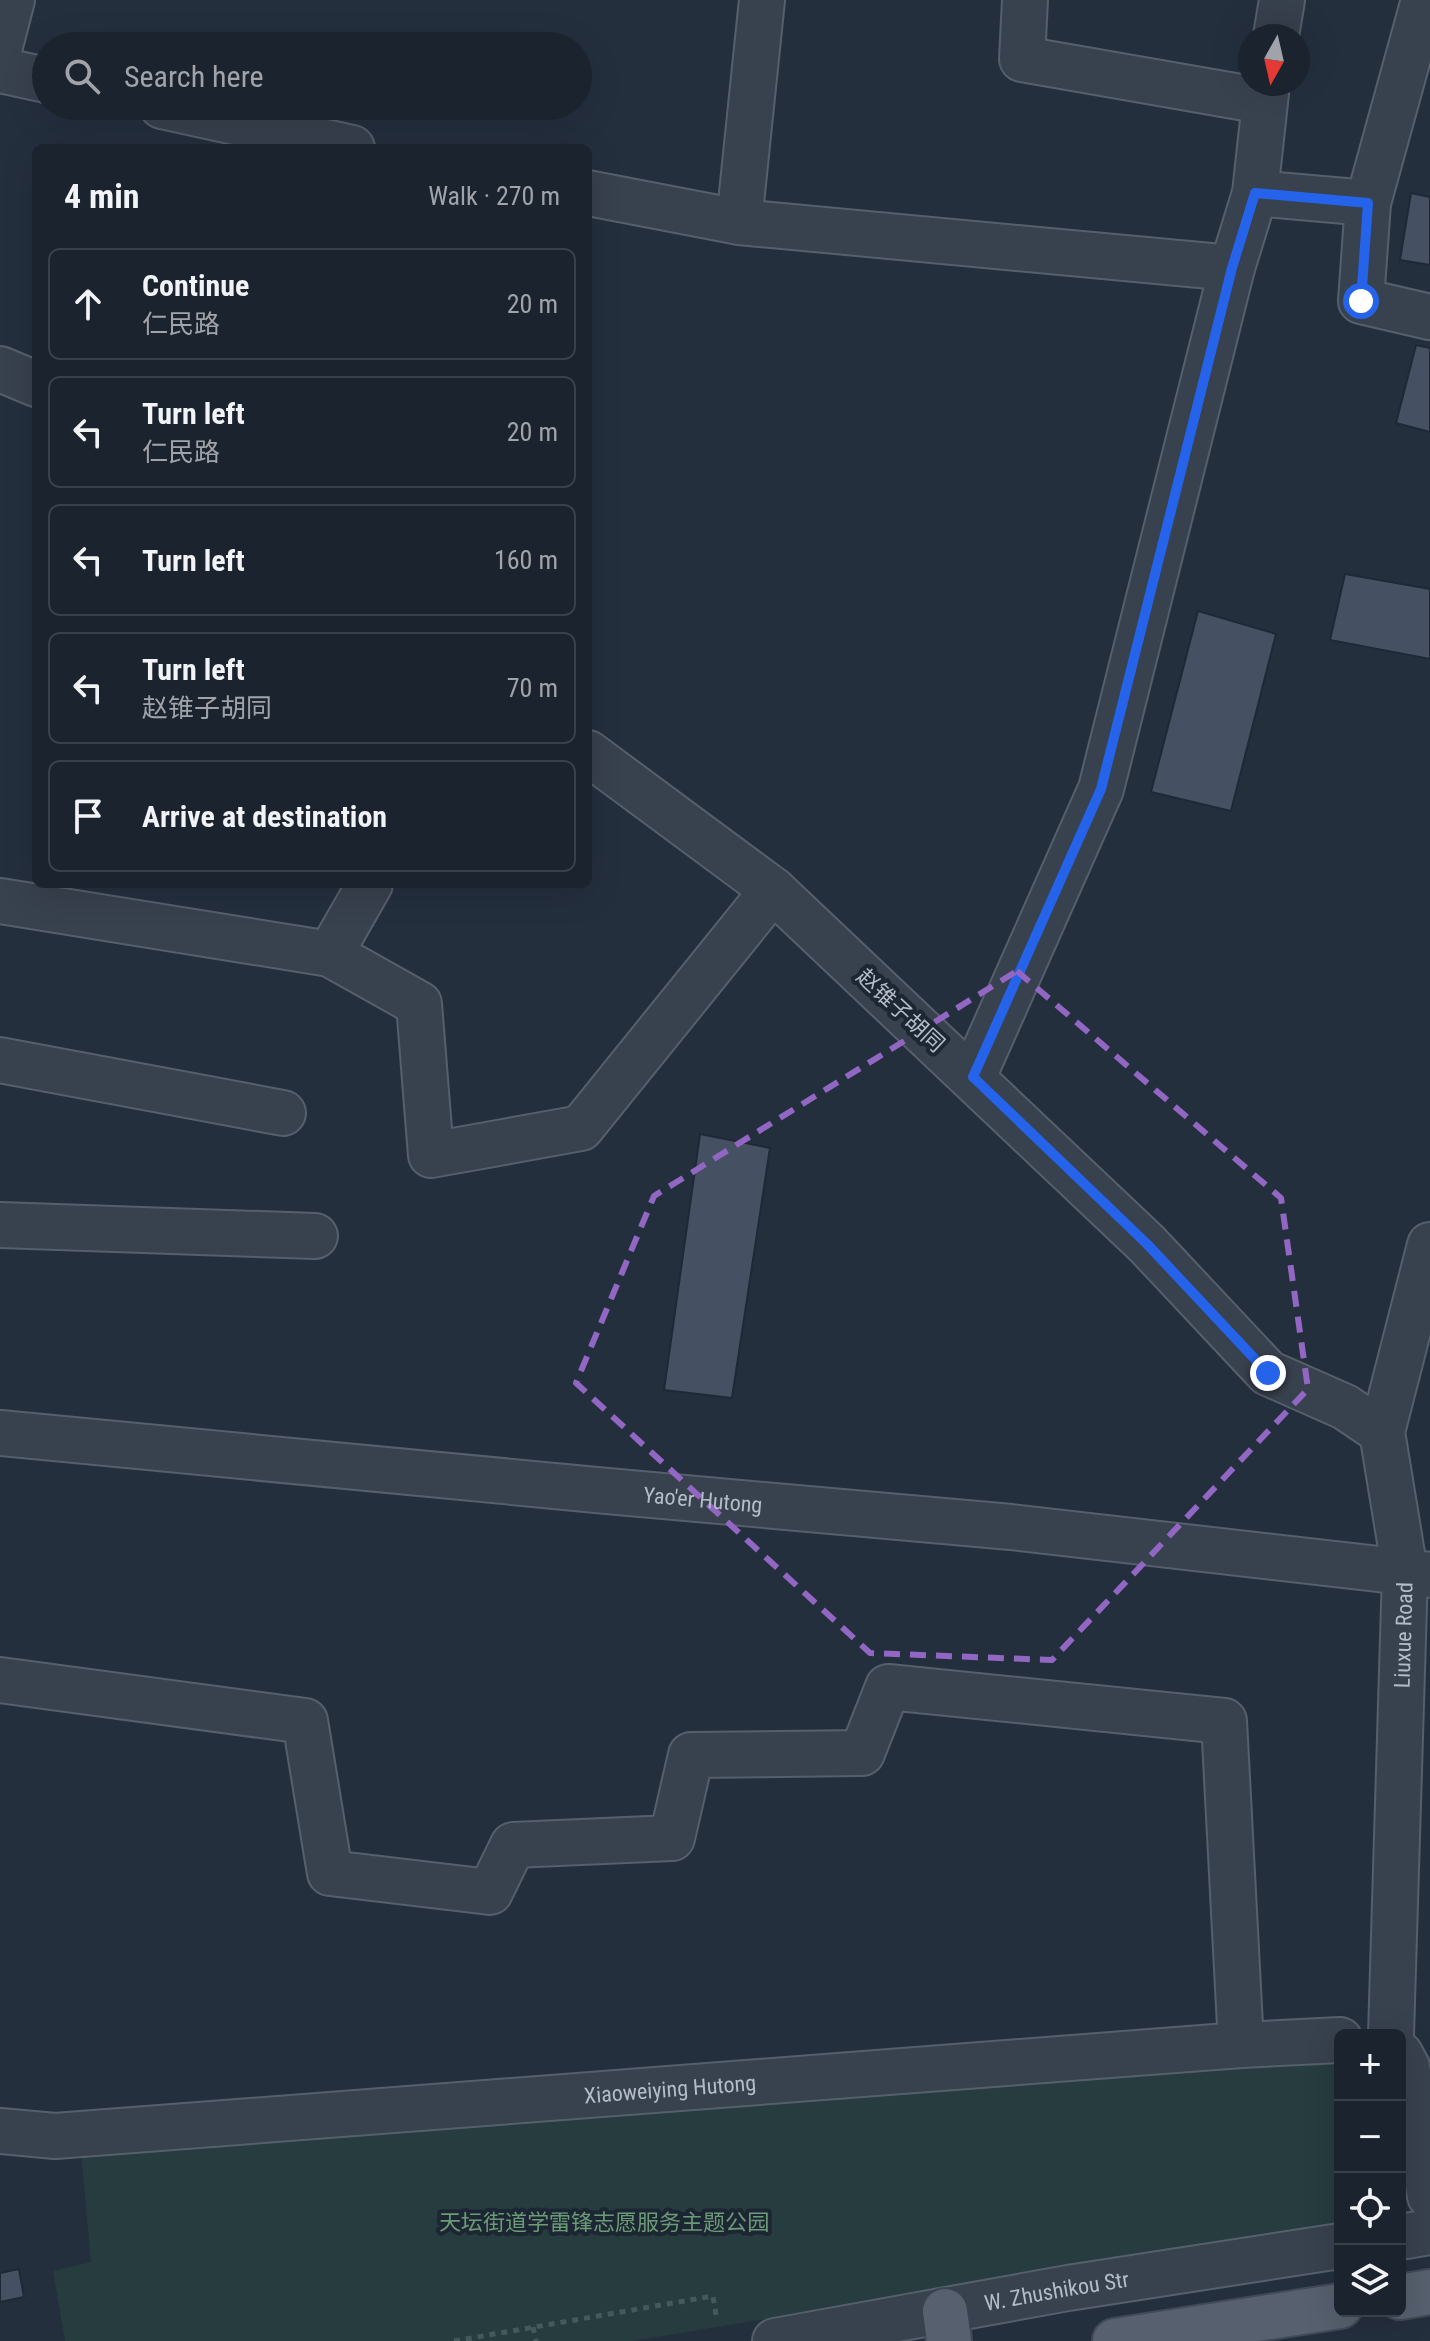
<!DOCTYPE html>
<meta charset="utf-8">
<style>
body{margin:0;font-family:"Roboto Condensed","Noto Sans SC",sans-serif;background:#282f3a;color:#f1f3f6}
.controls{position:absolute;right:24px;bottom:24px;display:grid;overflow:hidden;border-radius:12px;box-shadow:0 8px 32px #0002}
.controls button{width:72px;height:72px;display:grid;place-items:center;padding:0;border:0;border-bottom:2px solid #39404a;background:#1b232e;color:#f1f3f6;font:40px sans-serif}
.compass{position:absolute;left:1238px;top:24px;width:72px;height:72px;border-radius:50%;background:#1b232e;box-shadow:0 8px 32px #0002;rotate:188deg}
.stop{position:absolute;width:24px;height:24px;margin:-18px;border:6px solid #2563eb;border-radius:50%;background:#fff}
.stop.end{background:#2563eb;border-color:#fff;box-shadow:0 2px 8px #0008}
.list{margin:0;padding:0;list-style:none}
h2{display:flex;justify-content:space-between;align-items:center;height:104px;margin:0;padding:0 32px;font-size:34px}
h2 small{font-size:26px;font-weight:400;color:#a0a4aa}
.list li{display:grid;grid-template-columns:52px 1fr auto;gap:24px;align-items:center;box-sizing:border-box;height:112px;margin:0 16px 16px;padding:0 16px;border:2px solid #39404a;border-radius:12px}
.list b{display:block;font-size:30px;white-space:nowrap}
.list p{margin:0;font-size:26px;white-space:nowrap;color:#a0a4aa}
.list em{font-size:26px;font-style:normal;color:#a0a4aa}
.icon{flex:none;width:44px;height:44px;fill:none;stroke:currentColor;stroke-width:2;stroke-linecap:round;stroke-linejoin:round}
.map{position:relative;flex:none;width:1430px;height:2341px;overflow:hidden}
.search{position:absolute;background:#1b232e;box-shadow:0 8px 32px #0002;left:32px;top:32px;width:560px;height:88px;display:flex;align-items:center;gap:20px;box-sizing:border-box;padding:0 28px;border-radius:44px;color:#a0a4aa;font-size:30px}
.panel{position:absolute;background:#1b232e;box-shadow:0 8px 32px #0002;left:32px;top:144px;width:560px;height:744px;border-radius:12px}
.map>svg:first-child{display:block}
.green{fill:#263c3f}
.building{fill:#455162;stroke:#1f2835;stroke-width:2}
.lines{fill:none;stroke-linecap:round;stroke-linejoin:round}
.minor-casing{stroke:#565f6c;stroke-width:48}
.major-casing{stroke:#414a57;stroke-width:48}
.path{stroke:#44595c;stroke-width:5;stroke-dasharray:6 6;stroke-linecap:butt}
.minor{stroke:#38414e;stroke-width:44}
.major{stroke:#56606e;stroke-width:44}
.route{stroke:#2563eb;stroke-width:10}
.marked{fill:none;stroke:#9266c3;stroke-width:6;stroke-dasharray:16 10;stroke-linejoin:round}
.labels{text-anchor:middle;stroke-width:8;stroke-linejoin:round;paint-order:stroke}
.street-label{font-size:22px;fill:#b4bcc9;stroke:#1d2633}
.park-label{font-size:22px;fill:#6b9a76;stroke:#1d2633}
</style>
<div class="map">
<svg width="1430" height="2341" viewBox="0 0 1430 2341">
<rect width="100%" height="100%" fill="#242f3e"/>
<!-- green -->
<path class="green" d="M 1340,2050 L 1340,2225 L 632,2341 L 65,2341 L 53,2271 L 91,2262 L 80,2140 Z"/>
<!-- building -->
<path class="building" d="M 1411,193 L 1430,197 L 1430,265 L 1400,260 Z
M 1416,345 L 1430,348 L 1430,432 L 1396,423 Z
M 1345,574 L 1430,589 L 1430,659 L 1330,640 Z
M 1198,611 L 1276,634 L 1231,811 L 1151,792 Z
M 700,1134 L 770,1148 L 732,1398 L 664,1390 Z
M 19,2269 L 24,2297 L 0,2302 L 0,2273 Z"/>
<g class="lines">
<!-- minor casing -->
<g class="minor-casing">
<g id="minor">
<path d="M 1025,0 L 1022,59 L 1263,101"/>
<path d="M 1276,36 L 1282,0"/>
<path d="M 0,46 L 12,0"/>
<path d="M 0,70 L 46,80"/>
<path d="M 162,106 L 352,148"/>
<path d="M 588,193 L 739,222 L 1232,268"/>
<path d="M 1255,193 L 1368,203 L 1361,301 L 1430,317"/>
<path d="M 1368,203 L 1424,0"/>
<path d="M 739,222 L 762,0"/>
<path d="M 0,369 L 36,384"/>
<path d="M 588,753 L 773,890 L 1147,1244 L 1268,1373 L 1345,1407 L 1382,1432"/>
<path d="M 370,884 L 330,954 L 419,1004 L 431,1155 L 581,1128 L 773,890"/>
<path d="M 0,901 L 330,954"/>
<path d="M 0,1060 L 283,1113"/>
<path d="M 973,1077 L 1101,789 L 1232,268 L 1255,193 L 1267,84"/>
<path d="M 0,1225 L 315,1236"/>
<path id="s1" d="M 0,1433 L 607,1491 L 1011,1527 L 1430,1575"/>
<path d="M 0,1680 L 305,1721 L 330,1873 L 490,1892 L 513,1845 L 672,1838 L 691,1755 L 862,1753 L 888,1687 L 1224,1721 L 1241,2045"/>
<path id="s2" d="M 1391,2035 L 1405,1572 L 1382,1432 L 1430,1245"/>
<path d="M 1400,2054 L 1407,2067 L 1430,2196"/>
<path id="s3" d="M 0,2131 L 55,2136 L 1241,2045 L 1340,2040"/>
<path d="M 1400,2237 L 1430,2232"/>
<path id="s4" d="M 775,2341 L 1068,2288 L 1340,2246"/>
</g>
</g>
<!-- major casing -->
<g class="major-casing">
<path id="major" d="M 1400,2297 L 1430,2292
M 945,2311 L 949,2341
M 1115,2341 L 1340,2306"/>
</g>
<!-- path -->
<path class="path" d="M 533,2327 L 536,2341
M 454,2341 L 713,2296 L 716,2315"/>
<!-- minor -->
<use href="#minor" class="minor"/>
<!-- major -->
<use href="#major" class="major"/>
</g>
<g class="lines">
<!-- route -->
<path class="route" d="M 1268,1373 L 1147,1244 L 973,1077 L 1101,789 L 1232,268 L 1255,193 L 1368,203 L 1361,301"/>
</g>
<!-- marked area -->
<path class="marked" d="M 1017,971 L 1281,1198 L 1308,1389 L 1052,1660 L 870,1653 L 576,1383 L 654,1196 Z"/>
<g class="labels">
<!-- street labels -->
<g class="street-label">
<text transform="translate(901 1010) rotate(43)" y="8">赵锥子胡同</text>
<text dy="8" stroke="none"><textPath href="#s1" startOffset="706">Yao'er Hutong</textPath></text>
<text dy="8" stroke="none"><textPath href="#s2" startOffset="400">Liuxue Road</textPath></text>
<text dy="8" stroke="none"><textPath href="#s3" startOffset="672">Xiaoweiying Hutong</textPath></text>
<text dy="8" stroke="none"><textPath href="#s4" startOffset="286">W. Zhushikou Str</textPath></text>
</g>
<!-- park labels -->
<g class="park-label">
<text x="604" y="2230">天坛街道学雷锋志愿服务主题公园</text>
</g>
</g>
</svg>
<div class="controls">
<button>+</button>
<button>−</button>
<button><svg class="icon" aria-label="locate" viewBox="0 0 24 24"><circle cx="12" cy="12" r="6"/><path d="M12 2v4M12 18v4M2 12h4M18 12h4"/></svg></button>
<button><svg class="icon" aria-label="layers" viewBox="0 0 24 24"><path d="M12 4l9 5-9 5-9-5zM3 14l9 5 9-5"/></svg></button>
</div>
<svg class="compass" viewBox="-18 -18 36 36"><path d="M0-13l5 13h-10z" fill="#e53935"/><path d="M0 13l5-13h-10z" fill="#a0a4aa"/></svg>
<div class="stop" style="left:1361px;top:301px"></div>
<div class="stop end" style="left:1268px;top:1373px"></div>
<div class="search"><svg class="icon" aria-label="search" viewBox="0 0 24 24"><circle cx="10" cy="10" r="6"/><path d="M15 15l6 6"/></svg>Search here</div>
<section class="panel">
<h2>4 min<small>Walk · 270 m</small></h2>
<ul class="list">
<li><svg class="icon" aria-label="ahead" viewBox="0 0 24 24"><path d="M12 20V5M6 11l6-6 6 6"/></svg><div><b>Continue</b><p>仁民路</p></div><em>20 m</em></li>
<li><svg class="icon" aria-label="left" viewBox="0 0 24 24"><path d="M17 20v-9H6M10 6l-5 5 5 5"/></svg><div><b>Turn left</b><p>仁民路</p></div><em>20 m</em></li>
<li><svg class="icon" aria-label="left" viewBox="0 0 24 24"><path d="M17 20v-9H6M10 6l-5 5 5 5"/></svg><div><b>Turn left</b></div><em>160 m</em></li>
<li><svg class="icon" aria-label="left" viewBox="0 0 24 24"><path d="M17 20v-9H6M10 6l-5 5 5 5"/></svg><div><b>Turn left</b><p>赵锥子胡同</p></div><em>70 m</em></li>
<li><svg class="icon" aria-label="arrive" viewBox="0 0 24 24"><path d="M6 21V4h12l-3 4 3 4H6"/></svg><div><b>Arrive at destination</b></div></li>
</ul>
</section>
</div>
